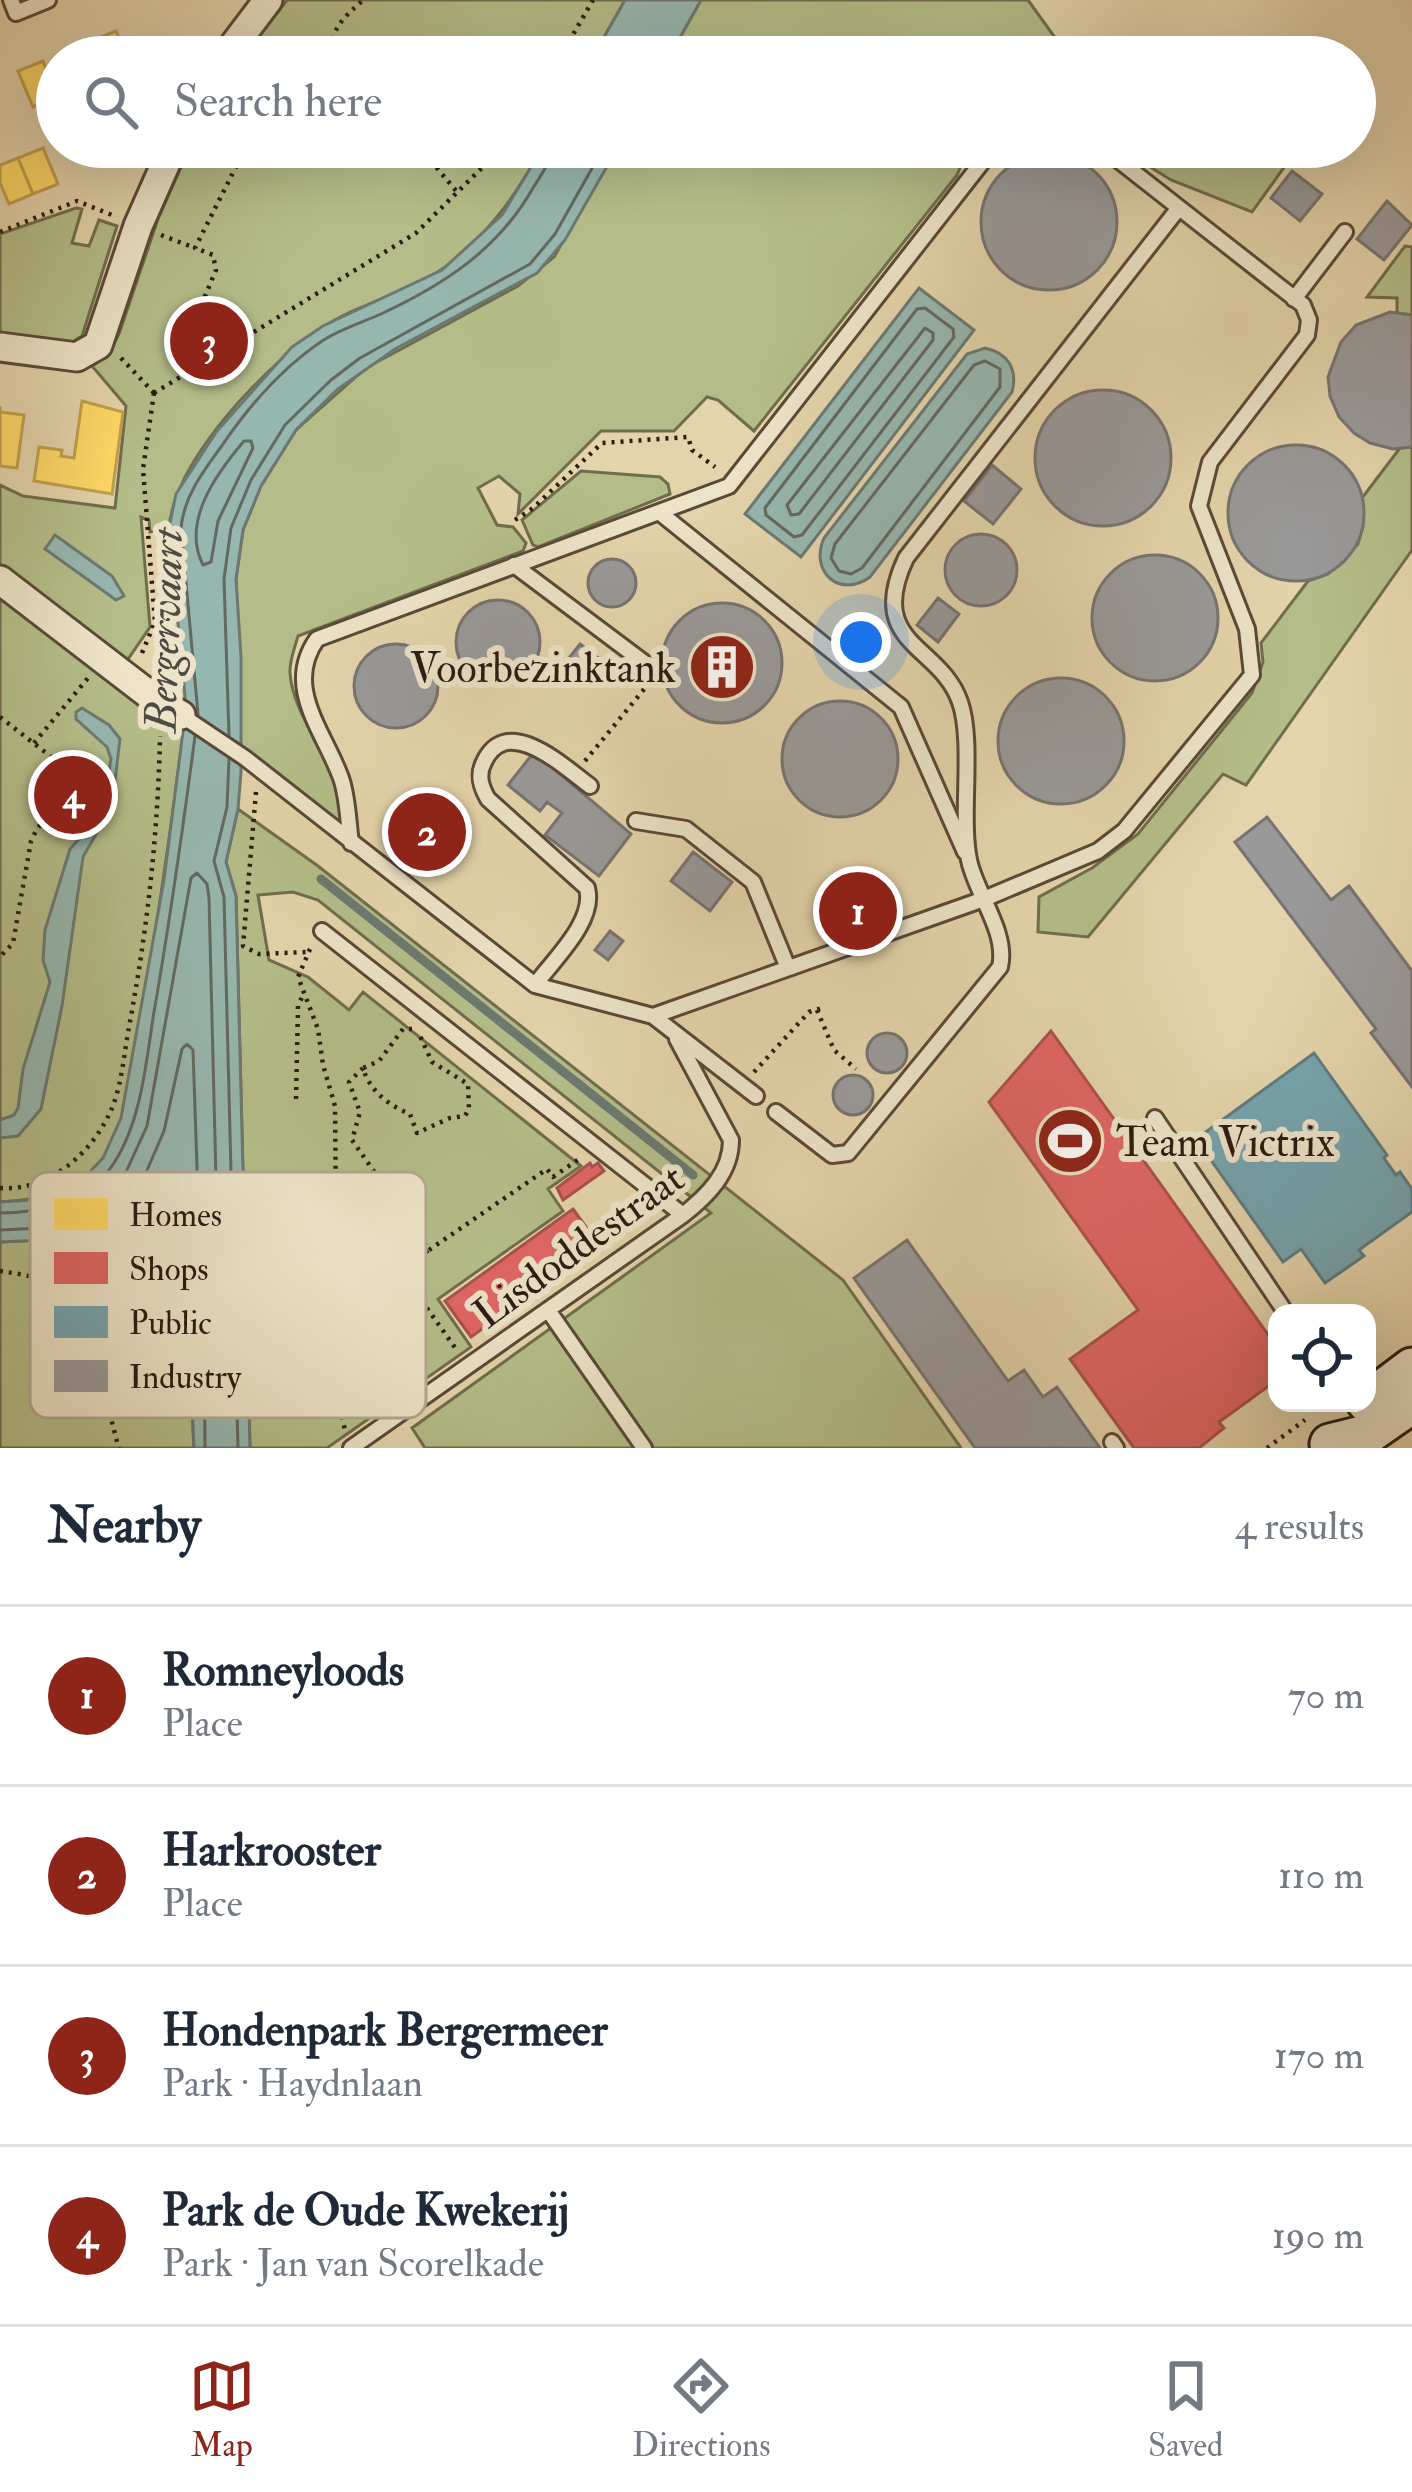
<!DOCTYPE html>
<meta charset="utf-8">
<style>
body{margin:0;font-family:"IM FELL Double Pica",serif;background:#f6f6f7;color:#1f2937}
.controls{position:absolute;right:36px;bottom:36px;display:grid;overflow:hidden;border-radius:24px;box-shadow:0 12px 48px #0002}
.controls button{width:108px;height:108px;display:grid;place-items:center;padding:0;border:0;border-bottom:3px solid #e0e1e3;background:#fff;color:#1f2937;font:60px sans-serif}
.you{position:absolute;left:861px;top:642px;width:42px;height:42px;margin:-30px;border:9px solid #fff;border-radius:50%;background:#1a73e8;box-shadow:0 0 0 18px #1a73e833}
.badge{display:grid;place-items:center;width:78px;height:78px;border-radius:50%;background:#8f2418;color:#fff;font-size:39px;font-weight:700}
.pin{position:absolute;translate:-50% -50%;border:6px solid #fff;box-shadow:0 3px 12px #0006}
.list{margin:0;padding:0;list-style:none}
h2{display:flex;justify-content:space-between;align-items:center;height:156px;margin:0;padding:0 48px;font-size:51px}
h2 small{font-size:39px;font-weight:400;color:#747a83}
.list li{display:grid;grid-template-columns:78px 1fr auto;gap:36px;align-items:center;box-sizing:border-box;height:180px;padding:0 48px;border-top:3px solid #e0e1e3}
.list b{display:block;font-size:45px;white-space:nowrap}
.list p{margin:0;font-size:39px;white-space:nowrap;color:#747a83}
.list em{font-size:39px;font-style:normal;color:#747a83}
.icon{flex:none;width:66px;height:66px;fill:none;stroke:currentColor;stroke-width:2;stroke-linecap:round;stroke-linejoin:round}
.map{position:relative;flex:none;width:1412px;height:1448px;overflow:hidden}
.search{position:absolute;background:#fff;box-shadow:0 12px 48px #0002;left:36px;right:36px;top:36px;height:132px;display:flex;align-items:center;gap:30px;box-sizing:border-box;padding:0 42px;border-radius:66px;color:#747a83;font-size:45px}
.sheet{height:876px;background:#fff}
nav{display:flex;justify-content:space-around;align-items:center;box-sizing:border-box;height:168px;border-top:3px solid #e0e1e3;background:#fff;font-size:33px;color:#747a83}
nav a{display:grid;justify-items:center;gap:6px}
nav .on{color:#8f2418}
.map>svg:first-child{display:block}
.green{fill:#b4bd89;stroke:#706c4e;stroke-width:3}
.water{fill:#96b7af;stroke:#6c7970;stroke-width:3}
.homes{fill:#ffd966;stroke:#c0a04d;stroke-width:3}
.shops{fill:#e06666;stroke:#aa504d;stroke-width:3}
.public{fill:#76a5af;stroke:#607c80;stroke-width:3}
.industry{fill:#999;stroke:#787370;stroke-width:3}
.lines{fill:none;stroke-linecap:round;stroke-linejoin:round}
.shore{stroke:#616960;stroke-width:3}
.stream{stroke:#6c7970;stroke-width:9}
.lane-casing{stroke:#5a4938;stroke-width:20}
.street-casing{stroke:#5a4938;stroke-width:33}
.secondary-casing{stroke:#2c1b12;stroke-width:45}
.path{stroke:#2c1b12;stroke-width:4.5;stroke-dasharray:3 6;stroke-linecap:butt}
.lane{stroke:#ede3c8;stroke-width:14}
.street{stroke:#ede3c8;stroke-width:27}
.secondary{stroke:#ede3c8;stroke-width:39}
.labels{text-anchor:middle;stroke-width:12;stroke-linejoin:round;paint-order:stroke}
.poi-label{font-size:42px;fill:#2c1b12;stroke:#ede3c8;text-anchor:end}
.street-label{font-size:42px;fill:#2c1b12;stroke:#ede3c8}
.water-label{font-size:45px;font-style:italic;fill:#4c4a41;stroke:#ede3c8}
.key{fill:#ede3c8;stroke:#b3a791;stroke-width:3}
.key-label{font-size:33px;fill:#2c1b12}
</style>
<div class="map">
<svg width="1412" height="1448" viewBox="0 0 1412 1448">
<rect width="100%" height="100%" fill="#e4d4ab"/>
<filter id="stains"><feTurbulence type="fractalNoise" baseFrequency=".00167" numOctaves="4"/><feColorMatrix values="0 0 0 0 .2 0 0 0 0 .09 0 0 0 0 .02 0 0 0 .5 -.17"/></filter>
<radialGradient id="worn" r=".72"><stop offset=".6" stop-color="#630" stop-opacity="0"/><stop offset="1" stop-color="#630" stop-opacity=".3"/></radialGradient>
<!-- green -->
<path class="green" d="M 287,0 L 625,0 L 593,57 L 243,57 Z
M 701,0 L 1028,0 L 1069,57 L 669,57 Z
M 190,147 L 543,147 C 516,195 490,233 445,267 C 408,295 359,302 322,328 C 266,365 175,459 169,528 L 150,532 L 149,520 L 141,517 L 150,627 L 126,662 L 0,564 L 0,485 L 23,496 L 115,508 L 126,406 L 92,366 L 109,352 L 119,334 L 158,219 Z
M 618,147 L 969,147 L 957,175 L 754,431 L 718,400 L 707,397 L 674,431 L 601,431 L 518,514 L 520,494 L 499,476 L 478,488 L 497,525 L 513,527 L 526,543 L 523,551 L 298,636 C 295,647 289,662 290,673 C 294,727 350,771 340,826 L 256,758 L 241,752 L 236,579 L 243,530 L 261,486 L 296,430 L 366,368 L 518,286 L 554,257 Z
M 1118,147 L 1230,147 L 1285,166 L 1252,212 L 1171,180 Z
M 76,208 L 82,209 L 72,243 L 89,246 L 99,220 L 117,226 L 82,336 L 67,345 L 0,337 L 0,234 Z
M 1405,246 L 1412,247 L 1412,315 L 1397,313 L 1397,298 L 1367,297 Z
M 1412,447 L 1412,550 L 1246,785 L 1223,774 L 1088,937 L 1038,932 L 1039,897 L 1092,868 L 1138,834 L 1252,693 L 1263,662 L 1261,643 L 1308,581 L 1328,574 L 1358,544 L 1363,526 L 1362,498 L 1400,448 Z
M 581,471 L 660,477 L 668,484 L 670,494 L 538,547 L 533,545 L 522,520 Z
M 0,592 L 184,727 C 173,813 161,898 147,984 C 137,1038 133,1128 94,1169 C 70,1194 33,1200 0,1202 Z
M 238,809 L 318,866 L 843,1280 L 961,1448 L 425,1448 L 412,1428 L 711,1213 L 318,900 L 293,892 L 258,895 L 269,960 L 308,977 L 349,1010 L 363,992 L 581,1166 L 548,1189 L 563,1211 L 438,1299 L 471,1347 L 327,1448 L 250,1448 L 236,896 L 226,862 Z
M 146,1235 L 171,1246 C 195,1302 190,1387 194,1448 L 0,1448 L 0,1242 Z"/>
<!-- water -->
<path class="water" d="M 625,0 L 701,0 L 669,57 L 593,57 Z
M 543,147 L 618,147 L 565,240 L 537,273 L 395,349 L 338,389 L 296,430 L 261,486 L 243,530 L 236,579 L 241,657 L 241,772 L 238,809 L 226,862 L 236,896 L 250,1448 L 194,1448 C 190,1387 196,1301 171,1246 L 146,1235 L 0,1242 L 0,1202 L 30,1200 L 84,1178 L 103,1158 L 121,1118 L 164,880 L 186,708 L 169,528 L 176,494 L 217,431 L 292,347 L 323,326 L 442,270 L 502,215 Z
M 919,288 L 974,330 L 801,557 L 745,514 Z
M 985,348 C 1008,353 1018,369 1012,392 L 870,577 C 840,599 809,572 824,538 L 967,354 Z
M 55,535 L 112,576 L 124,596 L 116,600 L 45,549 Z
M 82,708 L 109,725 L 120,739 L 112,806 L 83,857 L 62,1006 L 41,1109 L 18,1136 L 0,1138 L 0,1120 L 14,1115 L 18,1108 L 23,1069 L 50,982 L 43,960 L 45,930 L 70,849 L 95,821 L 103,805 L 111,759 L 107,747 L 76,719 L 76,712 Z"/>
<!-- homes -->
<path class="homes" d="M 116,31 L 127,57 L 98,57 L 91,41 Z
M 43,61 L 57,97 L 33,107 L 18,71 Z
M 43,148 L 58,184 L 33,194 L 18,158 Z
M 18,158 L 33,194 L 9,204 L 0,183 L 0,165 Z
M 82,401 L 123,412 L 112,494 L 34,481 L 39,447 L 62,450 L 61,456 L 74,458 Z
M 0,406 L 0,412 L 24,415 L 17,468 L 0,466 Z"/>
<!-- shops -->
<path class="shops" d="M 1051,1031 L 1277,1347 L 1277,1380 L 1219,1422 L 1224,1428 L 1199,1448 L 1134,1448 L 1070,1359 L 1138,1310 L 989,1102 Z
M 590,1163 L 592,1167 L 598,1163 L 604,1171 L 563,1200 L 557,1188 Z
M 573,1209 L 599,1245 L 471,1337 L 445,1301 Z"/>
<!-- public -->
<path class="public" d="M 1314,1053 L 1387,1155 L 1384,1158 L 1396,1175 L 1400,1172 L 1412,1189 L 1412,1212 L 1359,1250 L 1364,1256 L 1325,1283 L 1301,1249 L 1283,1262 L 1196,1139 Z"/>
<!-- industry -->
<path class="industry" d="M981 222a68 68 0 1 1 136 0a68 68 0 1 1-136 0Z
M 1292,171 L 1322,194 L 1300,221 L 1271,198 Z
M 1387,201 L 1412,225 L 1384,260 L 1357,239 Z
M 1390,312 L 1412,315 L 1412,447 L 1393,449 L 1370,443 L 1354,433 L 1339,417 L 1330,396 L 1328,377 L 1341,342 L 1356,325 Z
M1035 458a68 68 0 1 1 136 0a68 68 0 1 1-136 0Z
M1228 513a68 68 0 1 1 136 0a68 68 0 1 1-136 0Z
M 992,465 L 1021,489 L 993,524 L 964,501 Z
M945 570a36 36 0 1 1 72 0a36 36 0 1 1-72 0Z
M1092 618a63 63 0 1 1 126 0a63 63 0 1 1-126 0Z
M588 583a24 24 0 1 1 48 0a24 24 0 1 1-48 0Z
M 938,598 L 959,614 L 938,642 L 917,625 Z
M456 642a42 42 0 1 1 84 0a42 42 0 1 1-84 0Z
M662 663a60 60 0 1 1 120 0a60 60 0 1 1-120 0Z
M354 686a42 42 0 1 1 84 0a42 42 0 1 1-84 0Z
M 580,644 L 606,664 L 591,683 L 565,663 Z
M998 741a63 63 0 1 1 126 0a63 63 0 1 1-126 0Z
M782 759a58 58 0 1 1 116 0a58 58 0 1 1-116 0Z
M 534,752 L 631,834 L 599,876 L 545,835 L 562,813 L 547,802 L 540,811 L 508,785 Z
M 443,813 L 448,847 L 411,851 L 406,818 Z
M 1267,817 L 1331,900 L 1349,886 L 1412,971 L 1412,1087 L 1371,1033 L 1376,1029 L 1235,842 Z
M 693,852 L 732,882 L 710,911 L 671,881 Z
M 888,886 L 897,915 L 828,937 L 819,908 Z
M 610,931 L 623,941 L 608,960 L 595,950 Z
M867 1053a20 20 0 1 1 40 0a20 20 0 1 1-40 0Z
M833 1095a20 20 0 1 1 40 0a20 20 0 1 1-40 0Z
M 907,1240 L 1008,1381 L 1024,1370 L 1043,1397 L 1057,1387 L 1100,1448 L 975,1448 L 854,1278 Z"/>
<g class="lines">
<!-- shore -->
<path class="shore" d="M 925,308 L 953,329 L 954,337 L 802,535 L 794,537 L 766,515 L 765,508 L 917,309 Z
M 925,328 L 933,333 L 933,340 L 799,514 L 791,515 L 787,505 Z
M 985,361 L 1000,369 L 1000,387 L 862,568 L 851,574 L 839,571 L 831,558 L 835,544 L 974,365 Z
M 244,441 L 251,441 L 253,448 L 218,521 L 211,562 L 203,565 C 181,522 216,474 244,441 Z
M 198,714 L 181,528 C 184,496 203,472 221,447 C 248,407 282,368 322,341 C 340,329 361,323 381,314 C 443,285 498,250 533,188 C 541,175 551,162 552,147
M 229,736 L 224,579 L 231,528 L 251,480 L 285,425 L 331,380 L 360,358 L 530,264 L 555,234 L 604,147
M 229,759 L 227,807 L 214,861 L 224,897 L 238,1448
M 197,873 L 207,884 L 209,898 L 218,1260 L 212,1267 C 203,1258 202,1244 195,1233 C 175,1202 134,1208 104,1210 L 98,1204 L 126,1172 L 147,1126 L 191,878 Z
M 187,1044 L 193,1050 L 198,1197 L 192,1203 L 145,1189 L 141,1184 L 164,1131 L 182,1049 Z
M 0,1213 C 42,1213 90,1200 114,1163 C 142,1120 146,1061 154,1012 C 170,920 183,828 195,736
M 0,1230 L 146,1223 C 158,1225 172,1228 180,1238 C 203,1266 205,1408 205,1448"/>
<!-- stream -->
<path class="stream" d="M 321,879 L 693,1175"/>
<!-- lane casing -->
<g class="lane-casing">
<path id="lane" d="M 11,0 L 16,13 L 48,0
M 1294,299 L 1345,232
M 659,512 L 901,707 L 965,852
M 514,565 L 646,664
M 181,715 L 245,758 L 535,985 L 653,1016 L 756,1096
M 636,821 L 686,829 L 753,882 L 788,968
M 351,843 C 348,822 348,798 341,778 C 324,731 283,687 317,639 L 729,486 L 994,147
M 322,931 L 683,1215
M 535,985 C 553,960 596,921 587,888 L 488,799 C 481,787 477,775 484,762 C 507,712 565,768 590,786
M 653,1016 L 984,899 L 1098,851 L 1124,831 L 1252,675 L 1247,629 L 1199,506 L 1210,462 L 1307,335 L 1309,320 L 1303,305 L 1108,152 L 1094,147
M 776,1112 L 832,1155 L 848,1153 L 1000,967 C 1008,932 976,894 969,860 C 960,816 974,742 960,702 C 940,644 865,645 906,558 L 1178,209
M 1155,1118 L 1286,1313
M 548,1310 L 644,1448
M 1112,1442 L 1116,1448
M 351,1448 L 683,1215 C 707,1196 731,1173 731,1140 L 677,1039"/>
</g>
<!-- street casing -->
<g class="street-casing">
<path id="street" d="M 225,57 L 268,0
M 0,347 L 77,357 L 98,345 L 138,226 L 173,147
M 0,580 L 160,703 L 181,715"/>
</g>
<!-- secondary casing -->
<g class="secondary-casing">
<path id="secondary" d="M 1367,1402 L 1412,1368
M 1330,1444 L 1366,1435 L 1412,1403"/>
</g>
<!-- path -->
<path class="path" d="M 334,57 C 328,29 344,18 363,0
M 560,57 L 593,0
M 419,147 L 458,193
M 0,232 L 77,201 L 112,215
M 161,235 L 195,248
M 223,353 L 211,336 L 200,308 L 216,270 L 213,255 L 195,248 L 246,147
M 121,358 L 154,393
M 154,393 L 416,233 L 503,147
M 515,520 L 533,508 L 602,443 L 688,437 L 692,450 L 715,467
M 142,653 L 155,622 L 143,469 L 154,393
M 871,658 L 889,641
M 0,717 L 63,766 L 70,774 L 72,787 L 37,829 L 31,841 L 13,943 L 0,957
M 34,743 L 88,678
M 585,761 L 650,682
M 256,792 L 243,946 L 259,954 L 308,952
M 310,949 L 298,977 L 318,1029 L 323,1065 L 335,1106 L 336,1210 L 341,1230 L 336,1313 L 339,1406 L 345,1430
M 817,1010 L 834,1050 L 856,1069
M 412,1029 L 403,1029 L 379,1061 L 363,1068 C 370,1092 390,1106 410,1114 L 417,1133 L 450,1118 L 465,1116 L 469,1109 L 468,1084 L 432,1062 L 420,1036
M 363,1068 L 349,1082 L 360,1112 L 352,1140 L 429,1250 L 400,1270 L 456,1349
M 754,1072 L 809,1012 L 822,1008
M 296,1099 L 298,1006 L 302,997
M 0,1188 C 50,1192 94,1151 112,1108 C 122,1084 124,1053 129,1027 C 147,931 158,835 160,736
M 429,1250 L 547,1169 L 553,1177 L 579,1159
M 0,1271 C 18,1274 38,1276 54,1285 C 91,1307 106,1407 119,1448
M 1267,1448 L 1305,1420"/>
<!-- lane -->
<use href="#lane" class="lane"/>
<!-- street -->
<use href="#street" class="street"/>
<!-- secondary -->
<use href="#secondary" class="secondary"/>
</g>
<!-- icons -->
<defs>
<g id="building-disc" transform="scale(3.45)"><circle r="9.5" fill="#8f2418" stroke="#ede3c8"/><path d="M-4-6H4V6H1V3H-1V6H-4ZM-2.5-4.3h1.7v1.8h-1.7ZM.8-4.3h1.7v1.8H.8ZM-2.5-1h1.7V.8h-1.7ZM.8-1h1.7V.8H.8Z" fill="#fff"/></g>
<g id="stadium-disc" transform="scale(3.45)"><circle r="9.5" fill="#8f2418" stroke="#ede3c8"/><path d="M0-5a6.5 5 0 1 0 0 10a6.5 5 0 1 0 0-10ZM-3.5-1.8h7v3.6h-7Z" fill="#fff"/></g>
</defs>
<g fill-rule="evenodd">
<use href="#building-disc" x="722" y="667"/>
<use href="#stadium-disc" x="1070" y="1141"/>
</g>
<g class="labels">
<!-- poi labels -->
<g class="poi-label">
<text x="676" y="682">Voorbezinktank</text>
<text x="1116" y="1156" text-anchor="start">Team Victrix</text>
</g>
<!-- street labels -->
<g class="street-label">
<text transform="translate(578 1245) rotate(-36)" y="15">Lisdoddestraat</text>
</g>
<!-- water labels -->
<g class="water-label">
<text transform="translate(163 630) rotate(-88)" y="16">Bergervaart</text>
</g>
</g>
<!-- legend -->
<rect x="30" y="1172" width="396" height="246" rx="18" class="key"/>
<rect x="54" y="1198" width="54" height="32" fill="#ffd966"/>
<rect x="54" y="1252" width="54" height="32" fill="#e06666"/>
<rect x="54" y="1306" width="54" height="32" fill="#76a5af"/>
<rect x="54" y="1360" width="54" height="32" fill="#999"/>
<g class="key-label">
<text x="129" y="1226">Homes</text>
<text x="129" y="1280">Shops</text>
<text x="129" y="1334">Public</text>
<text x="129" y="1388">Industry</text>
</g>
<rect width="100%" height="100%" filter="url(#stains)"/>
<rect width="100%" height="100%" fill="url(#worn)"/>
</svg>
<div class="controls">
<button><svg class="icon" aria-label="locate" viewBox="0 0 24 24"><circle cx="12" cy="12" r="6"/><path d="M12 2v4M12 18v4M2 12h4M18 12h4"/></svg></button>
</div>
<div class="you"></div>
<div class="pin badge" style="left:858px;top:911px">1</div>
<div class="pin badge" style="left:427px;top:832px">2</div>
<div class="pin badge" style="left:209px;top:341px">3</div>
<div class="pin badge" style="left:73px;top:795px">4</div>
<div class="search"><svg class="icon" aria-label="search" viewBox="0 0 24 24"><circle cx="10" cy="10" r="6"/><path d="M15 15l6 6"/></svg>Search here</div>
</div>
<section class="sheet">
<h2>Nearby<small>4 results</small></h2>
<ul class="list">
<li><span class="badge">1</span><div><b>Romneyloods</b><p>Place</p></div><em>70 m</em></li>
<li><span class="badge">2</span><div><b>Harkrooster</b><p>Place</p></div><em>110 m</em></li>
<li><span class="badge">3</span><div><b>Hondenpark Bergermeer</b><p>Park · Haydnlaan</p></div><em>170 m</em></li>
<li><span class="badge">4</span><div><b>Park de Oude Kwekerij</b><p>Park · Jan van Scorelkade</p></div><em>190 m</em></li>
</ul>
</section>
<nav>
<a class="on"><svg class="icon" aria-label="map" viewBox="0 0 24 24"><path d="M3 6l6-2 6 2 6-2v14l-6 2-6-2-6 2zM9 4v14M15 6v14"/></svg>Map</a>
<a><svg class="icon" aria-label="directions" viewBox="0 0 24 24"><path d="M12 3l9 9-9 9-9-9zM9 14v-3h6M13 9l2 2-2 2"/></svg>Directions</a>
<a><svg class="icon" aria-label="saved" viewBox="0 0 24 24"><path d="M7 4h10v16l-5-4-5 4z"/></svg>Saved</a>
</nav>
